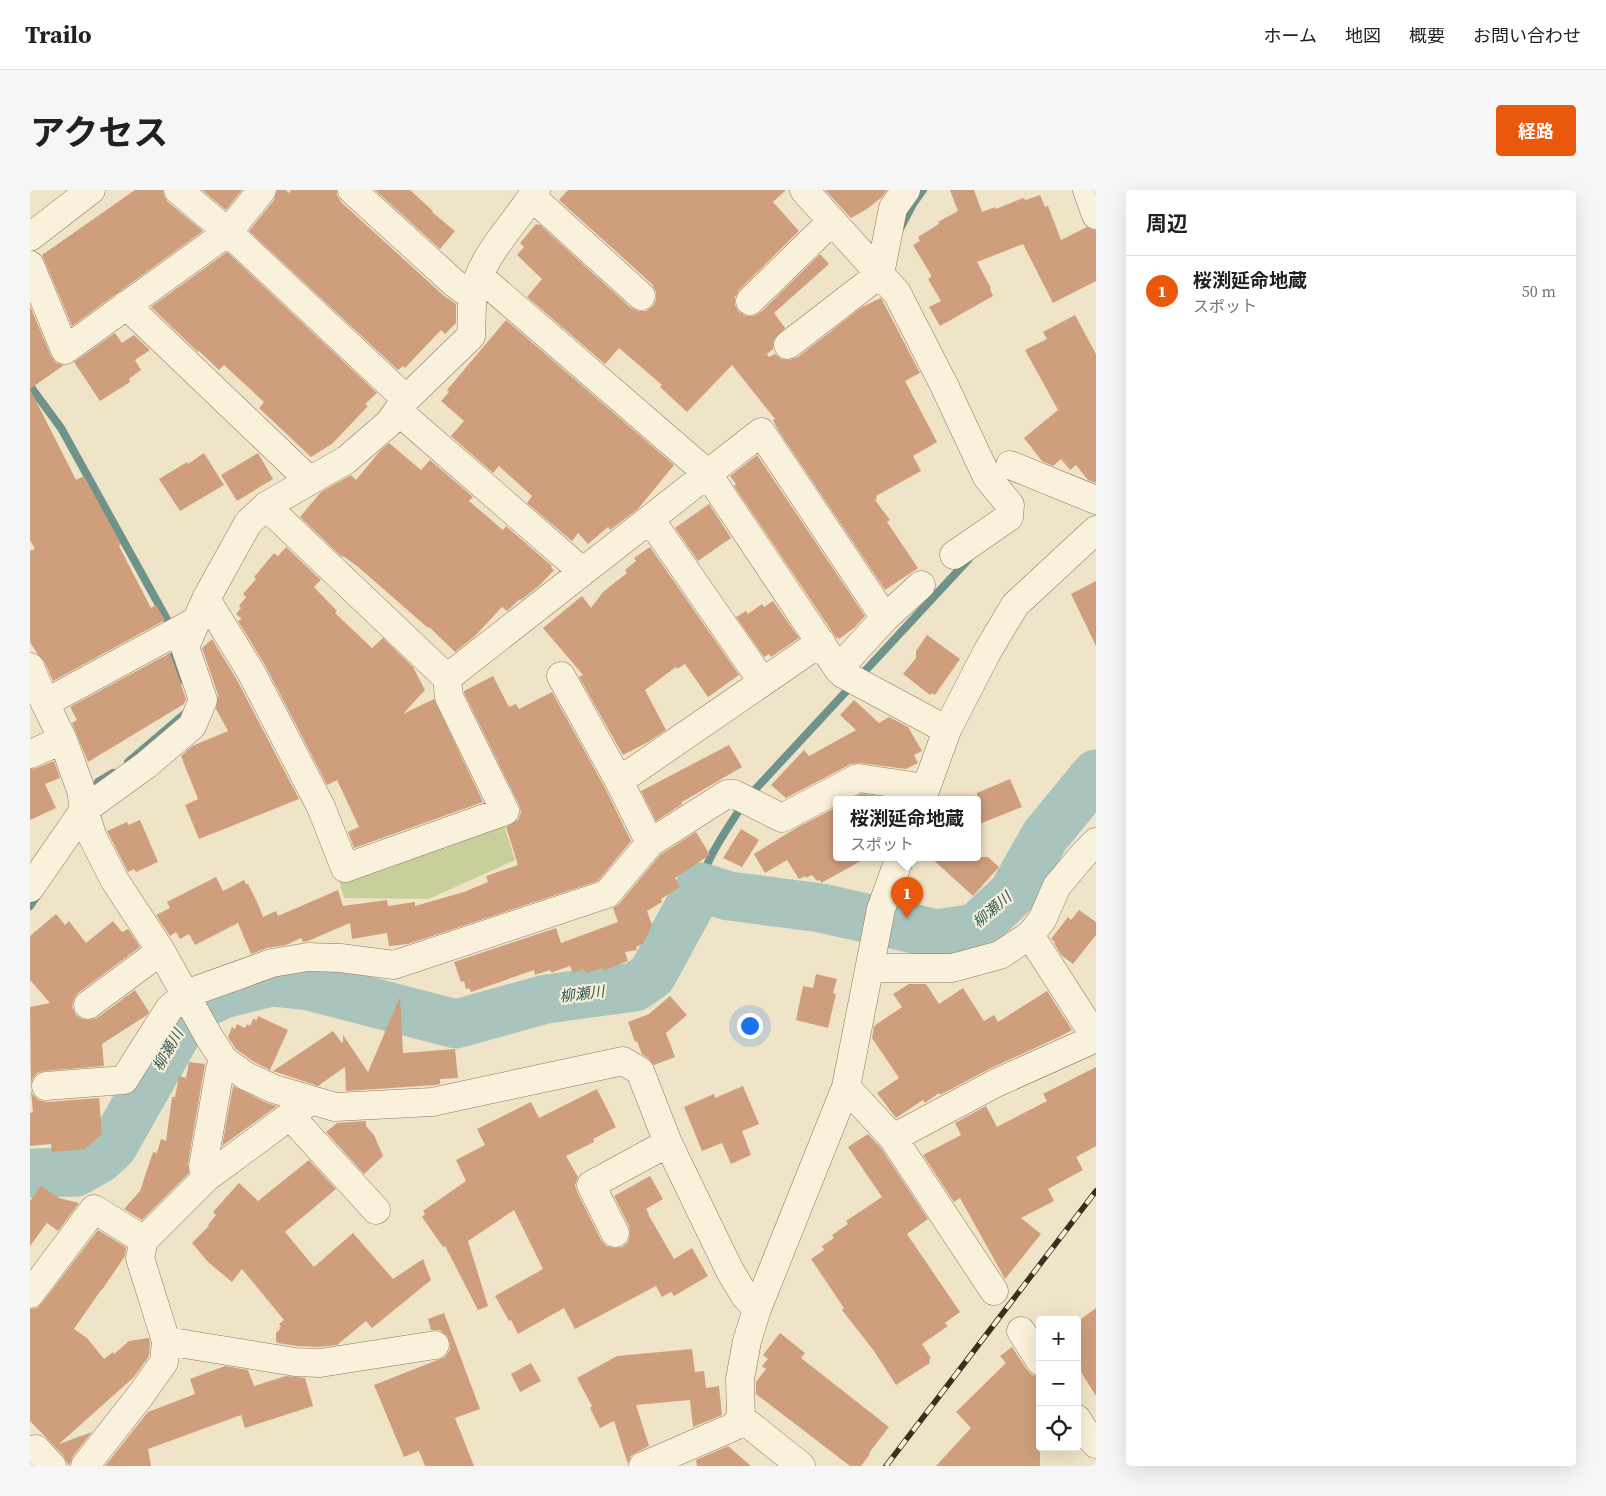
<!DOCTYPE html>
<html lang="ja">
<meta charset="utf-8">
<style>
body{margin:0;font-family:"Source Serif 4","Noto Sans JP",serif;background:#f6f6f6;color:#202124}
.controls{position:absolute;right:15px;bottom:15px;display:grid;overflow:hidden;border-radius:5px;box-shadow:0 5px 20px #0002}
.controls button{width:45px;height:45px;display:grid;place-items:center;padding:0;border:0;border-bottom:1px solid #e0e0e0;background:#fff;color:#202124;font:25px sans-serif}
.you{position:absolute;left:719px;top:835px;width:18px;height:18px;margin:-12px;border:4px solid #fff;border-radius:50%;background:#1a73e8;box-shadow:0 0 0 8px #1a73e833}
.badge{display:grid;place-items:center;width:32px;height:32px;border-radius:50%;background:#ea580c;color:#fff;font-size:16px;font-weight:700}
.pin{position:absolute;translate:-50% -41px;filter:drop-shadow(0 1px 2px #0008)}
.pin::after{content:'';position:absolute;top:26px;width:18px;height:15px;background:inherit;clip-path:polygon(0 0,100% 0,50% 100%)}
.popup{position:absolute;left:803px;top:606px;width:148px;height:65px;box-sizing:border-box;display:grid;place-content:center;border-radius:5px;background:#fff;filter:drop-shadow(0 1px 4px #0005);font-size:16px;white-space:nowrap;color:#757577}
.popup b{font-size:19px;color:#202124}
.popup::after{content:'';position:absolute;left:50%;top:100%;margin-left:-10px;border:10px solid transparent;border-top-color:#fff}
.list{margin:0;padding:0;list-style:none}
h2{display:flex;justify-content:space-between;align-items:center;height:65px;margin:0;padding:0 20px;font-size:21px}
h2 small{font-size:16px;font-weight:400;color:#757577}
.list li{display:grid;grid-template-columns:32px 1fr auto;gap:15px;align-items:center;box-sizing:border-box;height:70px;padding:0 20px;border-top:1px solid #e0e0e0}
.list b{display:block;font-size:19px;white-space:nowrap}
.list p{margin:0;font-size:16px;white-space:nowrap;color:#757577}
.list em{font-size:16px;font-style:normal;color:#757577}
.icon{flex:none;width:28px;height:28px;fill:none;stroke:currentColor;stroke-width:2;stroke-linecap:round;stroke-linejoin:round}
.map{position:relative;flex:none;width:1066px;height:1276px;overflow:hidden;border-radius:5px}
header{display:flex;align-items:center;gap:30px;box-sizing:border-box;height:70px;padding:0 25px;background:#fff;border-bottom:1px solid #e0e0e0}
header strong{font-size:24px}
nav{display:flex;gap:28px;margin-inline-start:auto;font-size:18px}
.intro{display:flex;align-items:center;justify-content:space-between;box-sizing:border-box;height:120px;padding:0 30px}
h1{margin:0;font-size:35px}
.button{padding:12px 22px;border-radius:5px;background:#ea580c;color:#fff;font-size:18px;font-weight:700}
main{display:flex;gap:30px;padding:0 30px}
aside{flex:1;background:#fff;border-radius:5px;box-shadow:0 5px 20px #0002}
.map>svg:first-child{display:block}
.green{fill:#c9cf9b}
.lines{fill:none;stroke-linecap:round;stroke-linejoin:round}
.stream{stroke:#6f938a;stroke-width:8}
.river{stroke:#a9c4bc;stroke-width:49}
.building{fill:#cf9f7d}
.minor-casing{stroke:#8d765c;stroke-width:29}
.minor{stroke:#faf1dc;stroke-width:28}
.rail-casing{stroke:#3d2e20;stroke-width:5.5}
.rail{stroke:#f7eed8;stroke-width:4;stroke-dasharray:11;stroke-linecap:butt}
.labels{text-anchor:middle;stroke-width:4.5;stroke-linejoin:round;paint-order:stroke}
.water-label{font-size:15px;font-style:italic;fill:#2f5d5a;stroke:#f7eed8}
</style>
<header>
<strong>Trailo</strong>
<nav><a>ホーム</a><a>地図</a><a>概要</a><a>お問い合わせ</a></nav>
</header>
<div class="intro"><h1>アクセス</h1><a class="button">経路</a></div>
<main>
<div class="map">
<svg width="1066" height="1276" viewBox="0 0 1066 1276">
<rect width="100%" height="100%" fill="#f0e4c8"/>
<!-- green -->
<path class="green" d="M 473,632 L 485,670 L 399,709 L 314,708 L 309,690 Z"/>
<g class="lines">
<!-- stream -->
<path class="stream" d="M 870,39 L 883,14 L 893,0
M 0,196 L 31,238 L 139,433
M 141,467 L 153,490
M 98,572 L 158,521
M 68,592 L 83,583
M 720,605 L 938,370
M 670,697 C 676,667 697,640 713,614
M 0,716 L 9,703"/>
<!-- river -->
<path class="river" d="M 0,983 L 46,982 L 69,969 L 83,956 L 151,836 L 174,813 L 194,804 L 241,792 L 279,796 L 426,834 L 516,809 L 605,797 L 622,785 L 670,697 L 699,706 L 791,718 L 907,744 L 946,738 L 983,703 L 1015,646 L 1066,584"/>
</g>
<!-- building -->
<path class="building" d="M 105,0 L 133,0 L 134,6 L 138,12 L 173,41 L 42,136 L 12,65 Z
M 172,0 L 212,0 L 196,20 Z
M 247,0 L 256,0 L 259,3 L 261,0 L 307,0 L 307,5 L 311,12 L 413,105 L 426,114 L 426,133 L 415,144 L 411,140 L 375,178 L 373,176 L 368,180 L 219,41 L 244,10 Z
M 345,0 L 380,0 L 403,21 L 402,22 L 425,41 L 410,59 Z
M 538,0 L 756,0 L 743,12 L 769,41 L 709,100 L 705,107 L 705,115 L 709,122 L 716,126 L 724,126 L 731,122 L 790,64 L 799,74 L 744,123 L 755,138 L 744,149 L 743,159 L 737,164 L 739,167 L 745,164 L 752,169 L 760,170 L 768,167 L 832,117 L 851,108 L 890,183 L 875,191 L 907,252 L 883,266 L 891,281 L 846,306 L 847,309 L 845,310 L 860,330 L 857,332 L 888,378 L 855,400 L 748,240 L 743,230 L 745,229 L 702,175 L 657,222 L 630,197 L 632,195 L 589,158 L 575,174 L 497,107 L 512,89 L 487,65 L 494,57 L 490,53 L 506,34 L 508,35 L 509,34 L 601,118 L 608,121 L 616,121 L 623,116 L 626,110 L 626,102 L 622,94 L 529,10 Z
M 795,0 L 857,0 L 852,7 L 837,19 L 821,28 Z
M 920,0 L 944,0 L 952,22 L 965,17 L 966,19 L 993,8 L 996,10 L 1010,5 L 1015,17 L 1018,16 L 1031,50 L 1057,37 L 1066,40 L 1066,91 L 1023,113 L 993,54 L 947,72 L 961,98 L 960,99 L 963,106 L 910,136 L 899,117 L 911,111 L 898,89 L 901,87 L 901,85 L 883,55 L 890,51 L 888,47 L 909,34 L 908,32 L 928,21 Z
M 197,62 L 347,203 L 335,214 L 338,216 L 303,253 L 281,267 L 229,218 L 234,212 L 194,175 L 189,180 L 169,161 L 168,162 L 121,117 Z
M 0,116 L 21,166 L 26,173 L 34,175 L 0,199 L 46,290 L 54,286 L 91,354 L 89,356 L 121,418 L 126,415 L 135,430 L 23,491 L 14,471 L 7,463 L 0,452 L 0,361 L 5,359 L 0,350 Z
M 1045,125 L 1066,164 L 1066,293 L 1058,290 L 1046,275 L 1040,280 L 1031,269 L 1023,276 L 1012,271 L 994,248 L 1028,220 L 995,160 L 1017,149 L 1013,142 Z
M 476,130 L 644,275 L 608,319 L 580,340 L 578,337 L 558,354 L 548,343 L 542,351 L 497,313 L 502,306 L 469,276 L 463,283 L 421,246 L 434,231 L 411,211 L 419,202 L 417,200 Z
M 85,143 L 92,153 L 104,145 L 120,160 L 105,170 L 111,180 L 99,189 L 100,192 L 70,211 L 44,172 Z
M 359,253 L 391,280 L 400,270 L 443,307 L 439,311 L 473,340 L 476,336 L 522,376 L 521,377 L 524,380 L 510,395 L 491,410 L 490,409 L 477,421 L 472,417 L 445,446 L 425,462 L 399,437 L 398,438 L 327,376 L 313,366 L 312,367 L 270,327 L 291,302 L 321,285 L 326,290 L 350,261 Z
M 174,263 L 194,295 L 150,321 L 129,289 L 157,272 L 158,274 Z
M 228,263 L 243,289 L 207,311 L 191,285 Z
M 727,265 L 835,426 L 825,437 L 809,449 L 808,447 L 807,449 L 704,296 L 706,294 L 700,286 Z
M 679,314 L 701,348 L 668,371 L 645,338 Z
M 256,357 L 291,390 L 284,397 L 307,421 L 305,423 L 342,458 L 353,448 L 383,477 L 395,500 L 373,524 L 404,509 L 453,612 L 324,658 L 318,642 L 329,637 L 307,590 L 297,595 L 235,475 L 208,431 L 212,429 L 206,424 L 211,418 L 209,416 L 216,407 L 213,404 L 226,389 L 224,387 L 244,363 L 248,366 Z
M 620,357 L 709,485 L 678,507 L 655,474 L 647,479 L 646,477 L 615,500 L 636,540 L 618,552 L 593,565 L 549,487 L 553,485 L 513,438 L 552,406 L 561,418 L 573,402 L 597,383 L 595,380 L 606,371 L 604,368 Z
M 1066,391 L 1066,456 L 1041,404 Z
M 743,411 L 769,448 L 741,467 L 739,464 L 734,467 L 706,427 L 716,421 L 718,424 L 732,414 L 734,417 Z
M 897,445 L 930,469 L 905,505 L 902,503 L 900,505 L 873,484 L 886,468 L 886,461 Z
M 182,449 L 207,490 L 269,609 L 169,649 L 155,615 L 168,609 L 151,566 L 162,556 L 198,541 L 186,519 L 188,505 L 172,458 Z
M 140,463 L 156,509 L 154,514 L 58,572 L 42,533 L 47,530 L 40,517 Z
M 463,486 L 479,517 L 486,514 L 489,519 L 522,502 L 575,598 L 601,651 L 568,691 L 378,754 L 359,756 L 357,743 L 322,749 L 320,733 L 278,751 L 273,752 L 271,748 L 256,755 L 237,758 L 221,764 L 208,733 L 165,755 L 159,744 L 150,749 L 146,742 L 140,746 L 126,725 L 140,718 L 137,712 L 186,687 L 193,701 L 214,690 L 216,694 L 218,694 L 228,714 L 233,727 L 246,721 L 248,726 L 308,700 L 313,716 L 357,710 L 358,716 L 385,712 L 385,716 L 434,702 L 458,692 L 456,686 L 488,675 L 476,637 L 488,630 L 491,622 L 489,615 L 434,503 L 434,501 Z
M 824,510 L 849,533 L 859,527 L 878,537 L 892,561 L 884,565 L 888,573 L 876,579 L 830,573 L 821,574 L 756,608 L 741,595 L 774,560 L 779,566 L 826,540 L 810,525 Z
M 699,555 L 712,577 L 652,612 L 652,614 L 626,631 L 611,601 Z
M 24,571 L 30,588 L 15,594 L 26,618 L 0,630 L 0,579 L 6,578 Z
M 980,589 L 992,617 L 947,635 L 947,603 Z
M 831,604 L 853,607 L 854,609 L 821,609 Z
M 807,617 L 807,667 L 838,667 L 791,693 L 790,690 L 787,691 L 782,685 L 776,688 L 775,686 L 769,689 L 757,670 L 735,683 L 724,664 L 768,637 Z
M 110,630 L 128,672 L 106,682 L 104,679 L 98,682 L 77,641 L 97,632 L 98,635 Z
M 711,639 L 729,650 L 712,677 L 693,668 Z
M 666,642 L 680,665 L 645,688 L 650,697 L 631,709 L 632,712 L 617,721 L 622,735 L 613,754 L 606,757 L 607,760 L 595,762 L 598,771 L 575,780 L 573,780 L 572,778 L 557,783 L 556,781 L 554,782 L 553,779 L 543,783 L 540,776 L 523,782 L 521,782 L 520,780 L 505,785 L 504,780 L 441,802 L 439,798 L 436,799 L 434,791 L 431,792 L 424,772 L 526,738 L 531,753 L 588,732 L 583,718 L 589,714 L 630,665 Z
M 900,667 L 958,667 L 969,677 L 943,706 Z
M 1049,720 L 1066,732 L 1066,745 L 1043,774 L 1031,765 L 1024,753 L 1025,752 L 1021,749 L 1038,727 L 1041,730 Z
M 26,724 L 35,735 L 39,731 L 56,753 L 83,731 L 92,742 L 98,739 L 110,757 L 48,803 L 44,809 L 42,816 L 46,825 L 52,829 L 60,830 L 67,828 L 105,800 L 119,822 L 117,825 L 72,854 L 74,876 L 14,881 L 7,883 L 2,889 L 1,895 L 0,817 L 20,813 L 0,790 L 0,746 Z
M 786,784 L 807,789 L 803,803 L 806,804 L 798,838 L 766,830 L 773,796 L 783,798 Z
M 879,794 L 896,794 L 909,814 L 933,798 L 954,831 L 964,825 L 968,832 L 1017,801 L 1042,840 L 1029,847 L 959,879 L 910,905 L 909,903 L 895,913 L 893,910 L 866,928 L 847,903 L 869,888 L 842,848 L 844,836 L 872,817 L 863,804 Z
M 640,806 L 657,825 L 636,843 L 645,867 L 624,875 L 618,868 L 612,864 L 607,851 L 605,852 L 598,832 L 619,824 Z
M 370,807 L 373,863 L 425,859 L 428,888 L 410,889 L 410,894 L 406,895 L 316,901 L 315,877 L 288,896 L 243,881 L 303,841 L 312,853 L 313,852 L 313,845 L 338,882 Z
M 228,826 L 258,840 L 240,880 L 224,872 L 206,859 L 198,847 L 202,837 L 205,839 L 207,834 L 215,838 L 217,834 L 220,836 L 223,829 L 227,830 Z
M 159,872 L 175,874 L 158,974 L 159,983 L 112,1030 L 94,1019 L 110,1001 L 123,962 L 127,963 L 131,949 L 136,951 L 142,907 L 145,907 L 149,886 L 156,888 Z
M 1066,877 L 1066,956 L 1046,967 L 1053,980 L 1018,999 L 1024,1011 L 991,1028 L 1011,1044 L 975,1089 L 930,1008 L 924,1012 L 893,965 L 931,945 L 925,933 L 956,916 L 967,937 L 1017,911 L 1013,904 Z
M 203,896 L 237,913 L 247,916 L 192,956 Z
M 713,896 L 729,934 L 712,941 L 721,965 L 701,974 L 692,953 L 672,961 L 654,917 L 684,904 L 685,908 Z
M 567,899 L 586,937 L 563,949 L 564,952 L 536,966 L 548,987 L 545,995 L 547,1002 L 571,1050 L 576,1056 L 584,1058 L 592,1057 L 598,1052 L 600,1044 L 599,1036 L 584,1006 L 620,986 L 633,1009 L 616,1019 L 619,1024 L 618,1024 L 644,1069 L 662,1058 L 678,1086 L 644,1106 L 641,1102 L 632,1107 L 626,1096 L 545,1139 L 534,1118 L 488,1144 L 481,1130 L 479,1131 L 465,1106 L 513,1079 L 484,1020 L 438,1051 L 458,1116 L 448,1120 L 415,1056 L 413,1057 L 392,1027 L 395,1024 L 393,1021 L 436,991 L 426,970 L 455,955 L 447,939 L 501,912 L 509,928 Z
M 1,900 L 3,905 L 9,910 L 17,912 L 69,908 L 72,944 L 55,959 L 22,962 L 21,954 L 0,956 L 0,923 L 3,922 Z
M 336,931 L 336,936 L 344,945 L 353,966 L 334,984 L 296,942 L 307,933 Z
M 838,944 L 851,958 L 898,1029 L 877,1044 L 930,1122 L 915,1133 L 918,1136 L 892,1154 L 901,1168 L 899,1170 L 900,1173 L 866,1195 L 844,1161 L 812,1120 L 814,1118 L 781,1069 L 794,1060 L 792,1056 L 804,1048 L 802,1045 L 818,1034 L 816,1031 L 852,1007 L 818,957 Z
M 279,970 L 306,999 L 255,1042 L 284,1077 L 323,1043 L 363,1089 L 393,1069 L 401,1090 L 342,1138 L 336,1131 L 307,1155 L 289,1157 L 267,1156 L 247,1153 L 246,1151 L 246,1143 L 250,1139 L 249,1138 L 251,1136 L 249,1134 L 254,1130 L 212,1079 L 202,1092 L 178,1072 L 162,1053 L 179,1036 L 178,1035 L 186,1025 L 183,1022 L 209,993 L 228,1011 Z
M 11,996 L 29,1008 L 49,1013 L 28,1041 L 17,1033 L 0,1056 L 0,1011 Z
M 68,1040 L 96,1057 L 95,1066 L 72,1100 L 71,1100 L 44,1139 L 57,1148 L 74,1169 L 83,1162 L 84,1164 L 99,1151 L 119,1148 L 120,1153 L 119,1166 L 104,1187 L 29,1254 L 62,1242 L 43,1266 L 39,1276 L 33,1265 L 0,1231 L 0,1119 L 7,1118 L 12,1113 Z
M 1066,1118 L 1066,1206 L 1051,1182 L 1047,1184 L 1047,1132 Z
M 414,1123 L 450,1219 L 425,1228 L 444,1276 L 395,1276 L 389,1261 L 374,1267 L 344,1195 L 415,1167 L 420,1160 L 420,1153 L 417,1146 L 410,1140 L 401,1140 L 398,1129 Z
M 750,1143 L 775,1163 L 771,1168 L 859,1237 L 839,1263 L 840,1264 L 831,1276 L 820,1276 L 726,1204 L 726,1192 L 736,1179 L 732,1176 L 738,1169 L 733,1165 Z
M 982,1157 L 997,1180 L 1002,1185 L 1010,1186 L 1010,1276 L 906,1276 L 941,1238 L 926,1222 L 976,1173 L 970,1166 Z
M 662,1159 L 665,1182 L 674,1181 L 676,1198 L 689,1196 L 692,1225 L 663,1237 L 660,1210 L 606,1215 L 619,1256 L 607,1262 L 601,1266 L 598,1274 L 584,1231 L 570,1238 L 560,1218 L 562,1216 L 547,1188 L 587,1166 Z
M 501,1173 L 511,1191 L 490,1202 L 481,1184 Z
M 195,1176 L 218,1180 L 224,1196 L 256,1186 L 275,1188 L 283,1216 L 215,1238 L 211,1225 L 118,1259 L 121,1276 L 75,1276 L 118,1222 L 165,1204 L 160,1189 Z
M 698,1256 L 721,1276 L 667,1276 L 666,1270 Z"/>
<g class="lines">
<!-- minor casing -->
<g class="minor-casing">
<path id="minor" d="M 148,0 L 198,42 L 376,209
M 322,0 L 424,93 L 443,107
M 774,0 L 867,103 L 914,195 L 957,287 L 980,315 L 979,327 L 924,365
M 1057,0 L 1066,25
M 502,7 L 611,106
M 0,47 L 61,0
M 0,75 L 35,160 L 198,42 L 232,0
M 449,86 L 677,283 L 808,479 L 813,484 L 917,540
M 720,111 L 802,31
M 96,115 L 280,291
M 758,155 L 850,84 L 863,18 L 876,0
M 368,221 L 552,381
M 980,275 L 1066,310
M 236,316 L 417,488 L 731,242 L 855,428 L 808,479
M 620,329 L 732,491
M 176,409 L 221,482 L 291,617 L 315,678 L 475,621 L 419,507 L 417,488
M 855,428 L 891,395
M 0,477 L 15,513 L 33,550 L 43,578 L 51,600 L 54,620 L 63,648 L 85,691 L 131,761 L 179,847 L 194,870 L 216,886 L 244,899 L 305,917 L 402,912 L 593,871 L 610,881 L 638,953 L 700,1081 L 715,1106 L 727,1119
M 531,486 L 589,591 L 620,653
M 15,513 L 166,431
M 0,564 L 33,550
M 589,591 L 791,452
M 892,609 L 917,540 L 957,462 L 985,415 L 1066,340
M 0,698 L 54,620 L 116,575 L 162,536 L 173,510 L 155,457 L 176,409 L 218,333 L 236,316 L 316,270 L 359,233 L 376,209 L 441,146 C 442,133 441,119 443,107 C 450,65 485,35 506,0
M 1000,745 L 1066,848
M 840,778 L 922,778 L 970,765 L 1000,745 L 1012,730 L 1027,696 L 1053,665 L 1066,652
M 58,815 L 131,761
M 16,896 L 94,890 L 139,819 L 156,804 L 242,773 L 278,767 L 310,768 L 364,775 L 577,704 L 620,653 L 697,604 L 704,604 L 752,628 L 828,588 L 896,598
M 816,897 L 863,948 L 964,1101
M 261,927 L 346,1020
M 863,948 L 966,893 L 1066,848
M 176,988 L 280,911
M 585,1043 L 561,995 L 638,953
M 0,1104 L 64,1019 L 114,1050
M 991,1141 L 1010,1171
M 136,1151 L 265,1172 L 290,1173 L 405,1155
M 1047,1229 L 1056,1243 L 1066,1254
M 0,1268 L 6,1259 L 22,1276
M 55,1276 L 110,1206 L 134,1172 L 136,1151 L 110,1068 L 114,1050 L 176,988 L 173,977 L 190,879 L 194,870
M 613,1276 L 703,1237 L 711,1228
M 771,1276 L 711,1228 L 710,1189 L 717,1151 L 727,1119 L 816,897 L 851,719 L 870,667"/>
</g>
<!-- minor -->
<use href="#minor" class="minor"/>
<!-- rail casing -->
<g class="rail-casing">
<path id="rail" d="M 856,1276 L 1066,1001"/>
</g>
<!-- rail -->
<use href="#rail" class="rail"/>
</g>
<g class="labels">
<!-- water labels -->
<g class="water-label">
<text transform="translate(962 720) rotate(-41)" y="5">柳瀬川</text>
<text transform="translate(552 804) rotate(-7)" y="5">柳瀬川</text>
<text transform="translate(138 860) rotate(-60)" y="5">柳瀬川</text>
</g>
</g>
</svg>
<div class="controls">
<button>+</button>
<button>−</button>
<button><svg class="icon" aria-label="locate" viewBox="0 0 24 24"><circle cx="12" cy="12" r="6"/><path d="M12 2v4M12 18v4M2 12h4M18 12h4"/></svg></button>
</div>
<div class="you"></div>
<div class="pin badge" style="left:877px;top:728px">1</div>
<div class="popup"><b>桜渕延命地蔵</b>スポット</div>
</div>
<aside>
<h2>周辺<small></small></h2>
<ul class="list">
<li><span class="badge">1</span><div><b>桜渕延命地蔵</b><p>スポット</p></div><em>50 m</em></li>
</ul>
</aside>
</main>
